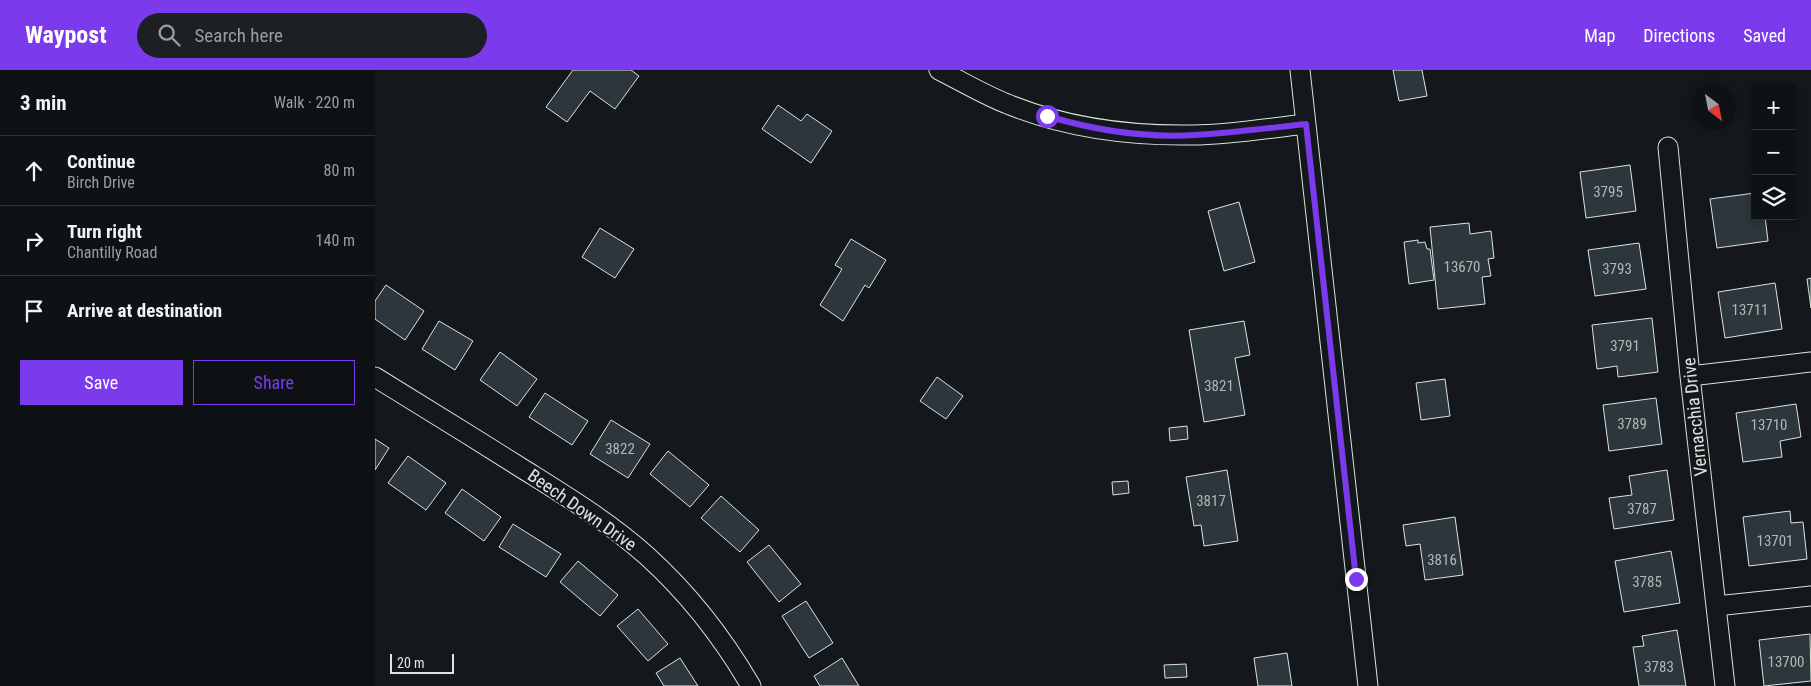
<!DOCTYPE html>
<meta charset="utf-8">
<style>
body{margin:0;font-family:"Roboto Condensed",sans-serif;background:#1d2022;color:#f1f3f6}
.controls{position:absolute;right:15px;top:15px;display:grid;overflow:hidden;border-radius:0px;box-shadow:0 2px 8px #0003}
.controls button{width:45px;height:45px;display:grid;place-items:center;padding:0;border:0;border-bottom:1px solid #2f3234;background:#0f1215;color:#f1f3f6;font:25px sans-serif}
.compass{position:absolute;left:1316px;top:15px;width:45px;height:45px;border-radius:50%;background:#0f1215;box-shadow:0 2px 8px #0003;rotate:148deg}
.scale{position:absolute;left:15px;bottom:12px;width:64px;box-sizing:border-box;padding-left:5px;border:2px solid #d8e6dc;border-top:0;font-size:14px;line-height:18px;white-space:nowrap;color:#d8e6dc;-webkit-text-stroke:4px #14181c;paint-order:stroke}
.stop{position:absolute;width:15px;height:15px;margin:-11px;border:4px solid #7c3aed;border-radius:50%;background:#fff}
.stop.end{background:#7c3aed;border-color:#fff;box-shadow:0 1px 5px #0008}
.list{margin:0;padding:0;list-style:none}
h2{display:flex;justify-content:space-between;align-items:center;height:65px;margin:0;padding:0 20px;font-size:21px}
h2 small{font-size:16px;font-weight:400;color:#9b9ea0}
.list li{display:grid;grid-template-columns:32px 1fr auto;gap:15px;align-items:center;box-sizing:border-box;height:70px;padding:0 20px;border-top:1px solid #2f3234}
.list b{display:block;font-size:19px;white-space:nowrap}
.list p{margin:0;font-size:16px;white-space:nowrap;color:#9b9ea0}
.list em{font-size:16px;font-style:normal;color:#9b9ea0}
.actions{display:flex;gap:10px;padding:15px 20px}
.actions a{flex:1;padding:11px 0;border:1px solid #7c3aed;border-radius:0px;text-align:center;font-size:18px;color:#7c3aed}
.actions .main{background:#7c3aed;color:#fff}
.icon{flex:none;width:28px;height:28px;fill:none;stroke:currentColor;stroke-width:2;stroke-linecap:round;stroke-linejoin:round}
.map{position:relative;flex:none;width:1436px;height:616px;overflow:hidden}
header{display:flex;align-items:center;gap:30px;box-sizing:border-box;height:70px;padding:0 25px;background:#7c3aed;color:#fff}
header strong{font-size:24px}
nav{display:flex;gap:28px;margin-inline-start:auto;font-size:18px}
.search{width:350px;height:45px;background:#1d2022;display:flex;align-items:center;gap:12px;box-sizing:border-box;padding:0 18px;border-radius:28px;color:#9b9ea0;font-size:19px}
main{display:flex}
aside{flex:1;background:#0f1215}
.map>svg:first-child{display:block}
.building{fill:#2c363c;stroke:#d8e6dc}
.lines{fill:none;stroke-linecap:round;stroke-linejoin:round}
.street-casing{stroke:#d8e6dc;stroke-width:21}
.street{stroke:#14181c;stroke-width:19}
.route{stroke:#7c3aed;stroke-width:6}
.labels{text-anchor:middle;stroke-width:4;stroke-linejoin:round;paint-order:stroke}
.number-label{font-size:15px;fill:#adbab4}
.street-label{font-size:18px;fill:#d8e6dc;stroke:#14181c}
</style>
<header>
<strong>Waypost</strong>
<div class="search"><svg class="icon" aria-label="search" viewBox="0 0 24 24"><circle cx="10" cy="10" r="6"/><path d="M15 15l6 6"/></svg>Search here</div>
<nav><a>Map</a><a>Directions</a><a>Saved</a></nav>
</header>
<main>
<aside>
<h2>3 min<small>Walk · 220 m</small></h2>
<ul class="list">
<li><svg class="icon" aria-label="ahead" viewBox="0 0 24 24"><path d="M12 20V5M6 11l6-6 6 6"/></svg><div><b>Continue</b><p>Birch Drive</p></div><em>80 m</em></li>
<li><svg class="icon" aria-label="right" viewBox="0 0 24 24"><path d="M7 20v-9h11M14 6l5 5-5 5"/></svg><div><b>Turn right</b><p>Chantilly Road</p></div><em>140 m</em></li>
<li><svg class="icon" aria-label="arrive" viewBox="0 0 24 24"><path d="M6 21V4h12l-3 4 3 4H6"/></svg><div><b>Arrive at destination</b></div></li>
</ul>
<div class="actions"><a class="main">Save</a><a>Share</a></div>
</aside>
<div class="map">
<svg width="1436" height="616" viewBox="0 0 1436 616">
<rect width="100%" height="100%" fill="#14181c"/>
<!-- building -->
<path class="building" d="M 198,0 L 256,0 L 264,6 L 240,39 L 215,21 L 192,52 L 171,37 Z
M 1018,0 L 1047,0 L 1052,26 L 1024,31 Z
M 403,35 L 426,51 L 432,44 L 457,61 L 436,93 L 387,59 Z
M 1255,95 L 1261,141 L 1211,148 L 1205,102 Z
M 1380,123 L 1380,146 L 1390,146 L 1393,171 L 1342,178 L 1335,129 Z
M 864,132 L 880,192 L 849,201 L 833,141 Z
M 1094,153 L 1095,164 L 1116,161 L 1119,188 L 1113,189 L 1116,206 L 1107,207 L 1110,234 L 1063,239 L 1055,157 Z
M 225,158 L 259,179 L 240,208 L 207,187 Z
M 476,169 L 511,190 L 494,218 L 490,215 L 468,251 L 445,235 L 467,199 L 460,195 Z
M 1043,170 L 1043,173 L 1050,172 L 1052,179 L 1055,179 L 1059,210 L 1034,214 L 1029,172 Z
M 1264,173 L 1271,219 L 1220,226 L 1213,180 Z
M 1436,208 L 1436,238 L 1432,209 Z
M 1400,213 L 1407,259 L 1350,268 L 1343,222 Z
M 11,215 L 49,241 L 30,270 L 0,249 L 0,231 Z
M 1277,248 L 1283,302 L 1243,307 L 1242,296 L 1222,299 L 1217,255 Z
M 64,251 L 98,271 L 80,300 L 47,279 Z
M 869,251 L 875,285 L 860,288 L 870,345 L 829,352 L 814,260 Z
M 125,282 L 162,309 L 142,336 L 105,310 Z
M 562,307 L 588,326 L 571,349 L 545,331 Z
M 1070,309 L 1075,346 L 1046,350 L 1041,313 Z
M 170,323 L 213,351 L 197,375 L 154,347 Z
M 1281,328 L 1287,374 L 1234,381 L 1228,335 Z
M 1421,334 L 1426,367 L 1405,371 L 1407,387 L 1368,392 L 1361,343 Z
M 236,350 L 275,374 L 253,408 L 215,384 Z
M 812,356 L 813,369 L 795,371 L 794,358 Z
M 0,369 L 14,378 L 0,400 Z
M 293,381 L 334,415 L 315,437 L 275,404 Z
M 33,386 L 71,413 L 51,440 L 13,413 Z
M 852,400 L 863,471 L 829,476 L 826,455 L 819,456 L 811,407 Z
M 1292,400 L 1299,450 L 1239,459 L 1234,428 L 1257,425 L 1254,406 Z
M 753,411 L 754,423 L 738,425 L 737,412 Z
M 87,419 L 126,447 L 109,471 L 70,443 Z
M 346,426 L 384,460 L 365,482 L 326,448 Z
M 1415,441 L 1416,453 L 1428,452 L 1432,489 L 1374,496 L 1368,447 Z
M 1080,447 L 1088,505 L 1050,510 L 1045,474 L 1031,476 L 1028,455 Z
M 138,454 L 186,484 L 171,507 L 124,477 Z
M 394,475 L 426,514 L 404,532 L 372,492 Z
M 1296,481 L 1305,533 L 1249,542 L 1240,491 Z
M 203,491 L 243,525 L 225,546 L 185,512 Z
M 431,531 L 458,573 L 434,588 L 407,546 Z
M 263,539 L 293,574 L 273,591 L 242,556 Z
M 1302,560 L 1311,616 L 1264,616 L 1258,577 L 1269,576 L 1267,566 Z
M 1435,564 L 1436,611 L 1389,616 L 1384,570 Z
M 912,583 L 917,616 L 883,616 L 879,588 Z
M 305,588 L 323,616 L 289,616 L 281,603 Z
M 467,588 L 484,616 L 445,616 L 439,606 Z
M 811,594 L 812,607 L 790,608 L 789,595 Z"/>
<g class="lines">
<!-- street casing -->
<g class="street-casing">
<path id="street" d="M 564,0 C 588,12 611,26 635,35 C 692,58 757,66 818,65 C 855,65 894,58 931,54
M 925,0 L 993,616
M 1293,77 L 1315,306 L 1350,616
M 1315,306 L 1436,292
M 0,307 C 49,337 99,368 148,399 C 191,426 234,452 272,486 C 314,524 348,568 376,616
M 1341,536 L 1436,526"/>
</g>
<!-- street -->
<use href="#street" class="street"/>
</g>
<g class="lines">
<!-- route -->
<path class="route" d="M 672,46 C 719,60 771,68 820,65 C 857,63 894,58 931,54 L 981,509"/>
</g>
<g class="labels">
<!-- number labels -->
<g class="number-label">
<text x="1233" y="127">3795</text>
<text x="1087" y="202">13670</text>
<text x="1242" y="204">3793</text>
<text x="1375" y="245">13711</text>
<text x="1250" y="281">3791</text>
<text x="844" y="321">3821</text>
<text x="1257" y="359">3789</text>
<text x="1394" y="360">13710</text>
<text x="245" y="384">3822</text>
<text x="836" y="436">3817</text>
<text x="1267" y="444">3787</text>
<text x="1400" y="476">13701</text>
<text x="1067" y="495">3816</text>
<text x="1272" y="517">3785</text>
<text x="1411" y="597">13700</text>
<text x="1284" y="602">3783</text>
</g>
<!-- street labels -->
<g class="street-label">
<text transform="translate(1320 347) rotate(-96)" y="6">Vernacchia Drive</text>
<text transform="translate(207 440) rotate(35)" y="6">Beech Down Drive</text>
</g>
</g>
</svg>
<div class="controls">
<button>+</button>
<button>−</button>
<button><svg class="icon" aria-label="layers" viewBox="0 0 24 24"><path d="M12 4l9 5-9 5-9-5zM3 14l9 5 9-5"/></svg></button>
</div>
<svg class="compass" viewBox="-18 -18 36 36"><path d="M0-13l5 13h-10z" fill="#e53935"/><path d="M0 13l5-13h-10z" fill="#9b9ea0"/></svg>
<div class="scale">20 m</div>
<div class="stop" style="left:672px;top:46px"></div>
<div class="stop end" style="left:981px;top:509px"></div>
</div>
</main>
